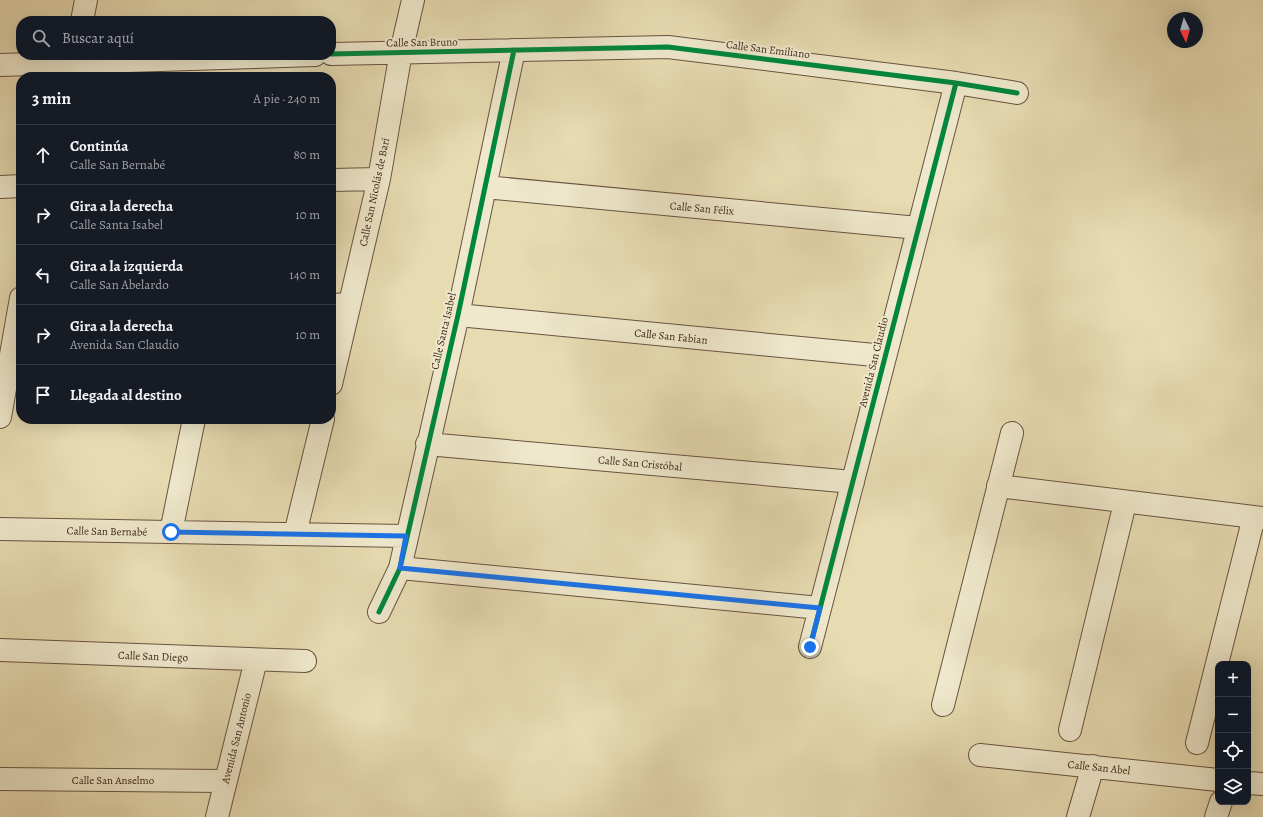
<!DOCTYPE html>
<html lang="es">
<meta charset="utf-8">
<style>
body{margin:0;font-family:Alegreya,serif;background:#20242c;color:#f1f3f6}
.controls{position:absolute;right:12px;bottom:12px;display:grid;overflow:hidden;border-radius:8px;box-shadow:0 4px 16px #0002}
.controls button{width:36px;height:36px;display:grid;place-items:center;padding:0;border:0;border-bottom:1px solid #363941;background:#171b24;color:#f1f3f6;font:20px sans-serif}
.compass{position:absolute;left:1167px;top:12px;width:36px;height:36px;border-radius:50%;background:#171b24;box-shadow:0 4px 16px #0002;rotate:175deg}
.stop{position:absolute;width:12px;height:12px;margin:-9px;border:3px solid #1a73e8;border-radius:50%;background:#fff}
.stop.end{background:#1a73e8;border-color:#fff;box-shadow:0 1px 4px #0008}
.list{margin:0;padding:0;list-style:none}
h2{display:flex;justify-content:space-between;align-items:center;height:52px;margin:0;padding:0 16px;font-size:17px}
h2 small{font-size:13px;font-weight:400;color:#9ea1a6}
.list li{display:grid;grid-template-columns:26px 1fr auto;gap:12px;align-items:center;box-sizing:border-box;height:60px;padding:0 16px;border-top:1px solid #363941}
.list b{display:block;font-size:15px;white-space:nowrap}
.list p{margin:0;font-size:13px;white-space:nowrap;color:#9ea1a6}
.list em{font-size:13px;font-style:normal;color:#9ea1a6}
.icon{flex:none;width:22px;height:22px;fill:none;stroke:currentColor;stroke-width:2;stroke-linecap:round;stroke-linejoin:round}
.map{position:relative;flex:none;width:1263px;height:817px;overflow:hidden}
.search{position:absolute;background:#171b24;box-shadow:0 4px 16px #0002;left:16px;top:16px;width:320px;height:44px;display:flex;align-items:center;gap:10px;box-sizing:border-box;padding:0 14px;border-radius:16px;color:#9ea1a6;font-size:15px}
.panel{position:absolute;background:#171b24;box-shadow:0 4px 16px #0002;left:16px;top:72px;width:320px;height:352px;border-radius:16px}
.map>svg:first-child{display:block}
.lines{fill:none;stroke-linecap:round;stroke-linejoin:round}
.minor-casing{stroke:#685340;stroke-width:24}
.minor{stroke:#efe8cc;stroke-width:22}
.cycleway-casing{stroke:#efe8cc;stroke-width:8}
.cycleway{stroke:#00873e;stroke-width:5}
.route{stroke:#1a73e8;stroke-width:5}
.labels{text-anchor:middle;stroke-width:4;stroke-linejoin:round;paint-order:stroke}
.street-label{font-size:11px;fill:#3d261a;stroke:#efe8cc}
</style>
<div class="map">
<svg width="1263" height="817" viewBox="0 0 1263 817">
<rect width="100%" height="100%" fill="#e7dbb1"/>
<filter id="stains"><feTurbulence type="fractalNoise" baseFrequency=".005" numOctaves="4"/><feColorMatrix values="0 0 0 0 .2 0 0 0 0 .09 0 0 0 0 .02 0 0 0 .5 -.17"/></filter>
<radialGradient id="worn" r=".72"><stop offset=".6" stop-color="#630" stop-opacity="0"/><stop offset="1" stop-color="#630" stop-opacity=".3"/></radialGradient>
<g class="lines">
<!-- minor casing -->
<g class="minor-casing">
<path id="minor" d="M 82,21 L 86,0
M 331,54 L 668,47 L 956,83 L 1017,93
M 0,65 L 315,55
M 331,180 L 379,179
M 0,187 L 21,186
M 485,187 L 918,228
M 331,305 L 350,304
M 458,315 L 885,356
M 331,384 L 379,179 L 401,52 L 413,0
M 0,417 L 21,298
M 427,444 L 853,482
M 998,486 L 1263,518
M 0,529 L 406,536
M 171,532 L 194,419
M 295,534 L 323,419
M 400,568 L 820,608
M 379,612 L 400,568 L 458,315 L 514,50
M 810,647 L 956,83
M 0,650 L 305,661
M 943,705 L 1012,433
M 1070,730 L 1125,503
M 1197,743 L 1254,517
M 980,755 L 1218,780
M 0,779 L 225,781
M 1248,783 L 1263,784
M 217,817 L 256,660
M 1078,817 L 1093,766
M 1216,817 L 1221,802"/>
</g>
<!-- minor -->
<use href="#minor" class="minor"/>
<!-- cycleway casing -->
<g class="cycleway-casing">
<path id="cycleway" d="M 331,54 L 668,47 L 956,83 L 1017,93
M 379,612 L 400,568 L 458,315 L 514,50
M 810,647 L 956,83"/>
</g>
<!-- cycleway -->
<use href="#cycleway" class="cycleway"/>
</g>
<g class="lines">
<!-- route -->
<path class="route" d="M 171,532 L 406,536 L 400,568 L 820,608 L 810,647"/>
</g>
<g class="labels">
<!-- street labels -->
<g class="street-label">
<text transform="translate(422 42) rotate(-1)" y="4">Calle San Bruno</text>
<text transform="translate(768 49) rotate(7)" y="4">Calle San Emiliano</text>
<text transform="translate(374 192) rotate(-78)" y="4">Calle San Nicolás de Barí</text>
<text transform="translate(702 208) rotate(5)" y="4">Calle San Félix</text>
<text transform="translate(443 331) rotate(-77)" y="4">Calle Santa Isabel</text>
<text transform="translate(671 336) rotate(6)" y="4">Calle San Fabian</text>
<text transform="translate(873 362) rotate(-76)" y="4">Avenida San Claudio</text>
<text transform="translate(640 463) rotate(5)" y="4">Calle San Cristóbal</text>
<text transform="translate(107 531) rotate(1)" y="4">Calle San Bernabé</text>
<text transform="translate(153 656) rotate(2)" y="4">Calle San Diego</text>
<text transform="translate(236 738) rotate(-76)" y="4">Avenida San Antonio</text>
<text transform="translate(1099 767) rotate(6)" y="4">Calle San Abel</text>
<text x="113" y="784">Calle San Anselmo</text>
</g>
</g>
<rect width="100%" height="100%" filter="url(#stains)"/>
<rect width="100%" height="100%" fill="url(#worn)"/>
</svg>
<div class="controls">
<button>+</button>
<button>−</button>
<button><svg class="icon" aria-label="locate" viewBox="0 0 24 24"><circle cx="12" cy="12" r="6"/><path d="M12 2v4M12 18v4M2 12h4M18 12h4"/></svg></button>
<button><svg class="icon" aria-label="layers" viewBox="0 0 24 24"><path d="M12 4l9 5-9 5-9-5zM3 14l9 5 9-5"/></svg></button>
</div>
<svg class="compass" viewBox="-18 -18 36 36"><path d="M0-13l5 13h-10z" fill="#e53935"/><path d="M0 13l5-13h-10z" fill="#9ea1a6"/></svg>
<div class="stop" style="left:171px;top:532px"></div>
<div class="stop end" style="left:810px;top:647px"></div>
<div class="search"><svg class="icon" aria-label="search" viewBox="0 0 24 24"><circle cx="10" cy="10" r="6"/><path d="M15 15l6 6"/></svg>Buscar aquí</div>
<section class="panel">
<h2>3 min<small>A pie · 240 m</small></h2>
<ul class="list">
<li><svg class="icon" aria-label="ahead" viewBox="0 0 24 24"><path d="M12 20V5M6 11l6-6 6 6"/></svg><div><b>Continúa</b><p>Calle San Bernabé</p></div><em>80 m</em></li>
<li><svg class="icon" aria-label="right" viewBox="0 0 24 24"><path d="M7 20v-9h11M14 6l5 5-5 5"/></svg><div><b>Gira a la derecha</b><p>Calle Santa Isabel</p></div><em>10 m</em></li>
<li><svg class="icon" aria-label="left" viewBox="0 0 24 24"><path d="M17 20v-9H6M10 6l-5 5 5 5"/></svg><div><b>Gira a la izquierda</b><p>Calle San Abelardo</p></div><em>140 m</em></li>
<li><svg class="icon" aria-label="right" viewBox="0 0 24 24"><path d="M7 20v-9h11M14 6l5 5-5 5"/></svg><div><b>Gira a la derecha</b><p>Avenida San Claudio</p></div><em>10 m</em></li>
<li><svg class="icon" aria-label="arrive" viewBox="0 0 24 24"><path d="M6 21V4h12l-3 4 3 4H6"/></svg><div><b>Llegada al destino</b></div></li>
</ul>
</section>
</div>
